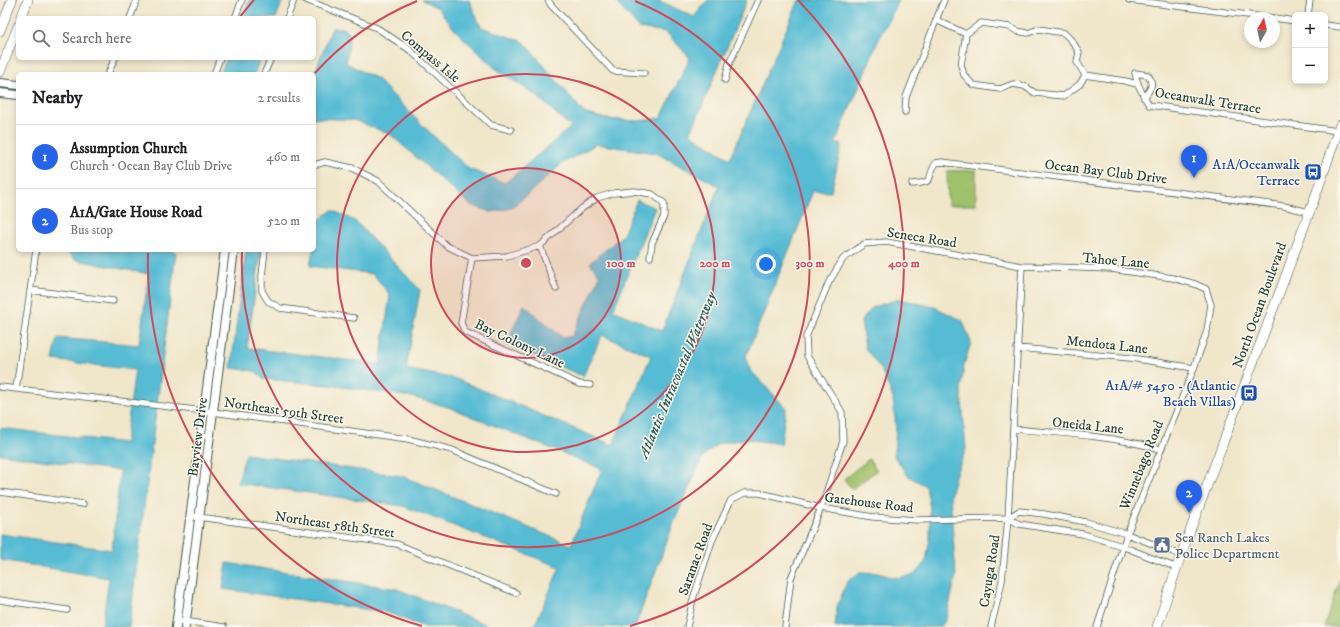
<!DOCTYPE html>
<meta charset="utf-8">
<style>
body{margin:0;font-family:"IM FELL DW Pica",serif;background:#f6f6f6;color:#202124}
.controls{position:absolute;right:12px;top:12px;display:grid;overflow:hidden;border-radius:6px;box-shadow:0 2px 6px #0003}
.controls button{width:36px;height:36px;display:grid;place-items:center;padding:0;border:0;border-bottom:1px solid #e0e0e0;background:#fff;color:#202124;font:20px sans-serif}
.compass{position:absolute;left:1244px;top:12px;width:36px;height:36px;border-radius:50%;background:#fff;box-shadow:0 2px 6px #0003;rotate:9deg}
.you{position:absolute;left:766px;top:264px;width:14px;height:14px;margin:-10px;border:3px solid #fff;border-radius:50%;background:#1a73e8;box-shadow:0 0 0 6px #1a73e833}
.badge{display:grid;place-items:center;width:26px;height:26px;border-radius:50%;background:#2563eb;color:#fff;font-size:13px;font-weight:700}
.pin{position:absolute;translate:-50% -33px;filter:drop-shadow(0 1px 2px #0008)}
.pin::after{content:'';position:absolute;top:21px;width:14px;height:12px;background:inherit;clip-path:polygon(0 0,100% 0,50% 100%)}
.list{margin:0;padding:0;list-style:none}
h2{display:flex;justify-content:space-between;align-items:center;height:52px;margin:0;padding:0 16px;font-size:17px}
h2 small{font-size:13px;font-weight:400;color:#757577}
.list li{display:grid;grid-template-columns:26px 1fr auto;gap:12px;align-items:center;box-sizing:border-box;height:64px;padding:0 16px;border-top:1px solid #e0e0e0}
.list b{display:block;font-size:15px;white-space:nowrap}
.list p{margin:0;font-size:13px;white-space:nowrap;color:#757577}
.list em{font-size:13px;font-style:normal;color:#757577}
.icon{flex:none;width:22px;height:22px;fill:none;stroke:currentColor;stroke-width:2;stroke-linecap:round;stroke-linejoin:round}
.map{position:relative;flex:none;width:1340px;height:627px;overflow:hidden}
.search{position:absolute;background:#fff;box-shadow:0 2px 6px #0003;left:16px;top:16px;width:300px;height:44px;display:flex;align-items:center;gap:10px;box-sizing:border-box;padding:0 14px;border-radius:6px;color:#757577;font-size:15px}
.panel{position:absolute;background:#fff;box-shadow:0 2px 6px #0003;left:16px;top:72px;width:300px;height:180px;border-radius:6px}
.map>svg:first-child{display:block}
.green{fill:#9fc16a;stroke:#5f7f4f}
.water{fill:#56bcd4;stroke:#3a7c84}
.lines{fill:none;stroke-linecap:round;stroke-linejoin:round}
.street-casing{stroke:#3e564a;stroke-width:7}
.secondary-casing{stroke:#3e564a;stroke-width:10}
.primary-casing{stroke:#3e564a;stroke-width:10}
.street{stroke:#fff;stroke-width:5.5}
.secondary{stroke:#fff;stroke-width:8}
.primary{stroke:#fff;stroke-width:9}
.ring{fill:none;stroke:#d1495b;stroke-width:2}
.labels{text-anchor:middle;stroke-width:3;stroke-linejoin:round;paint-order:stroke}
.street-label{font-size:14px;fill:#1f3d34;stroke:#fbf7ec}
.transit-label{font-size:14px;fill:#164399;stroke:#fbf7ec;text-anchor:end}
.service-label{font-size:14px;fill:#4e5e75;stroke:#fbf7ec;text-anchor:start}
.water-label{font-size:15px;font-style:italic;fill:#2d5d5c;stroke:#fbf7ec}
.centre{fill:#d1495b;stroke:#fbf7ec;stroke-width:2}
.ring-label{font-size:12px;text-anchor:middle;font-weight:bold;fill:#d1495b;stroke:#fbf7ec;stroke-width:3;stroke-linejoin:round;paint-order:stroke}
</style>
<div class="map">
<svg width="1340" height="627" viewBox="0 0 1340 627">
<rect width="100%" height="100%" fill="#fbf7ec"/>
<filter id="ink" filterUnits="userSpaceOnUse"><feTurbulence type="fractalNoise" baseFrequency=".025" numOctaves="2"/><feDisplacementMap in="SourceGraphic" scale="8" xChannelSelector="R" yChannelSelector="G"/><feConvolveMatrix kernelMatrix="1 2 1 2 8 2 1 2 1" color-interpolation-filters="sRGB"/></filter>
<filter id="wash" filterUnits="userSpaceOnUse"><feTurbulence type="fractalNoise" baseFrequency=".012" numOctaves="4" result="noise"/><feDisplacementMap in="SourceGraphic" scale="16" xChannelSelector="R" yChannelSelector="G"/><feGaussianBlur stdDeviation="0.9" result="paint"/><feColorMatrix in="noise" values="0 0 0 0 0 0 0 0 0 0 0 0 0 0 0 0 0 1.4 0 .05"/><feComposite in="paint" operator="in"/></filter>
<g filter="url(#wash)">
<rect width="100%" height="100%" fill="#f0e6ca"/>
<!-- green -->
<path class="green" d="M 976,170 L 976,205 L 948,205 L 947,171 Z
M 869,459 L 877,470 L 852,489 L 844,479 Z
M 1340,579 L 1340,627 L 1324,627 Z"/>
<!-- water -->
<path class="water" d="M 250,0 L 283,0 L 276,18 L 243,18 Z
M 422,0 L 469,0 L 481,27 L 524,42 L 584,113 L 606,119 L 638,121 L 661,118 L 690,58 L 666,32 L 639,28 L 614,0 L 658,0 L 694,17 L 708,0 L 747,0 L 690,134 L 730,159 L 799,0 L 898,0 L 892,14 L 881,34 L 835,144 L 842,144 L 831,192 L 813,191 L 746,356 L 750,370 L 786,408 L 781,444 L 746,439 L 718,444 L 703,456 L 674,522 L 635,627 L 534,627 L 560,567 L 403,506 L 237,483 L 246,454 L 402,476 L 571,545 L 602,469 L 448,407 L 412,397 L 329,385 L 263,379 L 255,371 L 231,368 L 246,250 L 261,250 L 247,348 L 380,364 L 390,295 L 373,274 L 310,266 L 313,250 L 314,250 L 317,222 L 332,210 L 355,221 L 420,290 L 406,369 L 456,379 L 613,445 L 651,356 L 602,335 L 583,376 L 506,344 L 524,305 L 563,338 L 572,336 L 600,276 L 590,263 L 623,235 L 637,200 L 655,208 L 613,310 L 662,331 L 719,186 L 656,153 L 596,144 L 563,163 L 512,208 L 491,212 L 470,205 L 390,134 L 354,120 L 314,118 L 314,74 L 332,28 L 343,28 L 350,34 L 346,63 L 377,79 L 422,125 L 469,169 L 505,183 L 571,127 L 537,96 L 495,68 L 455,30 L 438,8 Z
M 227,58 L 261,58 L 254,74 L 220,74 Z
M 68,250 L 163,250 L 176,252 L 129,627 L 102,627 L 109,578 L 0,560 L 0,534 L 112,550 L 120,471 L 0,454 L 0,428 L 125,443 L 135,370 L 53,360 L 58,338 L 139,345 L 149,274 L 76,260 L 68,253 Z
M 900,299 L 934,307 L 962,320 L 971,342 L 964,365 L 961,390 L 966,449 L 955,476 L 950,496 L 956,576 L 946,619 L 941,627 L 835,627 L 837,607 L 847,582 L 860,572 L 877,573 L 896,578 L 914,575 L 926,561 L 930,538 L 930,508 L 926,486 L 908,476 L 894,456 L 896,427 L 893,398 L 881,369 L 865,348 L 861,321 L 873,307 Z
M 227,563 L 397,589 L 492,627 L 425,627 L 385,612 L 223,589 Z"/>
</g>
<g filter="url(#ink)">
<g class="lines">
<!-- street casing -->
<g class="street-casing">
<path id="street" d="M 306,0 L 377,28 L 410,50 L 491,125 L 511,130
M 548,0 L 551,5 L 613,71 L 644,73
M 1129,0 L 1272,18
M 1308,15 L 1310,0
M 130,18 L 137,0
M 235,18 L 242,0
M 287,18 L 294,0
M 1274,18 L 1295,21
M 936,20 L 966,34 L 981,23 L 1010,27 L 1017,31 L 1028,33 L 1039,29 L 1064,33 L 1072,41 L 1079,52 L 1077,62 L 1085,75
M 1325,25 L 1340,27
M 966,34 L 961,65 L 964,75 L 973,85 L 1000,89 L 1013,84 L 1024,86 L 1035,93 L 1064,96 L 1080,84 L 1085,75
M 108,74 L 115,58
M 214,74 L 220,58
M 264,74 L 271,58
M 1085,75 L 1125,81 L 1137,84
M 725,80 L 729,64 L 758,0
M 1144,98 C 1150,89 1155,85 1148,75 L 1135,73 C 1137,85 1142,94 1149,105 L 1338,131
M 905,112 L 906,97 L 944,0
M 314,165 L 325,162 L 352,168 L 378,181 L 447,246 L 472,258 L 507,256 L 540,246 L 581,209 L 597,198 L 614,193 L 634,191 L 652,194 L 664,203 L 664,216 L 652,243 L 650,257
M 912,184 C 938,182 925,178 936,163 L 942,162 L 1284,206 L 1309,212
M 540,246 L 556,289
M 265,250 L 262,276 L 262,291 L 268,301 L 280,308 L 354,318
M 472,258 L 461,323 L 465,332 L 579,384 L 590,385
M 30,290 L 113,301
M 1017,348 L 1131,358 L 1194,368
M 0,387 L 213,412 L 408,439 L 452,450 L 556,494
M 16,389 L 36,250
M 1013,429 C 1062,433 1112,436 1160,449
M 0,492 L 83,504
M 191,516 L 397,544 L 516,593
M 1008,518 L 1019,524 L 1083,534 L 1122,546 L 1177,568
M 0,600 L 67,610
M 177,620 L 224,627
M 687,627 L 693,599 L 712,541 L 731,500 L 744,493 L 760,493 L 821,508 L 873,517 L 917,520 L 957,519 L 1008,518 L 1019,511 L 1044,514 L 1086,522 L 1127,534 L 1181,555
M 785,627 L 791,578 L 821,508 L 843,441 L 842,412 L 807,356 L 806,337 L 829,282 L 843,259 L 864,244 L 886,242 L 1022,266 L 1111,269 L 1173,278 L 1195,284 L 1206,289 L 1211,305 L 1207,331 L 1194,368 L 1127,534 L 1097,627
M 991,627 L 1002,581 L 1008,518 L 1022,266"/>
</g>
<!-- secondary casing -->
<g class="secondary-casing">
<path id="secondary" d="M 0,83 L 18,85
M 0,93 L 18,95
M 176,627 L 225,250
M 185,627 L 234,250"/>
</g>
<!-- primary casing -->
<g class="primary-casing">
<path id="primary" d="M 21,18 L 28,0
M 0,31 L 12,0
M 0,72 L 18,26
M 1157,627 L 1181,555 L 1314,200 L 1340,125"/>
</g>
<!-- street -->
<use href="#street" class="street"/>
<!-- secondary -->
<use href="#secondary" class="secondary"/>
<!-- primary -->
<use href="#primary" class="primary"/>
</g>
</g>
<!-- distance rings -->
<circle cx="526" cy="263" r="95" fill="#d1495b" fill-opacity=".12"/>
<g class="ring">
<circle cx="526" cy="263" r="95"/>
<circle cx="526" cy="263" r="189"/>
<path d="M315 73A284 284 0 0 1 417 1M635 1A284 284 0 1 1 242 251"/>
<path d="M422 626A378 378 0 0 1 148 253M239 18A378 378 0 0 1 254 0M798 0A378 378 0 0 1 630 626"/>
</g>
<!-- icons -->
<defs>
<g id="bus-square" transform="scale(0.9)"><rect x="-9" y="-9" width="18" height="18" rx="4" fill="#1a4fb4" stroke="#fbf7ec"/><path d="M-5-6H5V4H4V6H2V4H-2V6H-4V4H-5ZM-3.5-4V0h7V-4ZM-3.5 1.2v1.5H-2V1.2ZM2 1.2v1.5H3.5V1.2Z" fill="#fff"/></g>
<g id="civic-square" transform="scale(0.9)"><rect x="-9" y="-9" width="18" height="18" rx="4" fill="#5c6f8a" stroke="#fbf7ec"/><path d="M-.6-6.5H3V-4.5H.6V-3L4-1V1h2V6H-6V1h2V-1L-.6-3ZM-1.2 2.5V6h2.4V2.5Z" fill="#fff"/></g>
</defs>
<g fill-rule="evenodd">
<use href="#bus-square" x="1313" y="172"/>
<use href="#bus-square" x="1249" y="393"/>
<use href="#civic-square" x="1162" y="545"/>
</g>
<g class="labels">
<!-- street labels -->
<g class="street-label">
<text transform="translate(431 56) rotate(40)" y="5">Compass Isle</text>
<text transform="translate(1208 100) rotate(9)" y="5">Oceanwalk Terrace</text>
<text transform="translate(1106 171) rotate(7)" y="5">Ocean Bay Club Drive</text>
<text transform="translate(922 237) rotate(9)" y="5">Seneca Road</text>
<text transform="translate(1116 260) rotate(5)" y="5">Tahoe Lane</text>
<text transform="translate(1259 305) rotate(-70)" y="5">North Ocean Boulevard</text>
<text transform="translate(520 343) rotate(25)" y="5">Bay Colony Lane</text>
<text transform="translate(1107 344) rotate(6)" y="5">Mendota Lane</text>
<text transform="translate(284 410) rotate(8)" y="5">Northeast 59th Street</text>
<text transform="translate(1088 425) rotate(6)" y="5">Oneida Lane</text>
<text transform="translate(197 437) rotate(-83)" y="5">Bayview Drive</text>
<text transform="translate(1141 465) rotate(-68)" y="5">Winnebago Road</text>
<text transform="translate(869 502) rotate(7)" y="5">Gatehouse Road</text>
<text transform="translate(335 524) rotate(8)" y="5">Northeast 58th Street</text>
<text transform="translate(695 559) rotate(-70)" y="5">Saranac Road</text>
<text transform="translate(989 571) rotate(-81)" y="5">Cayuga Road</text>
</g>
<!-- transit labels -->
<g class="transit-label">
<text x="1300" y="169">A1A/Oceanwalk<tspan x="1300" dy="16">Terrace</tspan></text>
<text x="1236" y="390">A1A/# 5450 - (Atlantic<tspan x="1236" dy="16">Beach Villas)</tspan></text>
</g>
<!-- service labels -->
<g class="service-label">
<text x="1175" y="542">Sea Ranch Lakes<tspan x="1175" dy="16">Police Department</tspan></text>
</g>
<!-- water labels -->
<g class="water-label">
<text transform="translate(677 375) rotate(-67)" y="5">Atlantic Intracoastal Waterway</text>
</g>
</g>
<circle cx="526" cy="263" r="6" class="centre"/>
<g class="ring-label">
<text x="621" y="267">100 m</text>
<text x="715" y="267">200 m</text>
<text x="810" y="267">300 m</text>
<text x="904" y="267">400 m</text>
</g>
</svg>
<div class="controls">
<button>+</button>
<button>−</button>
</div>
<svg class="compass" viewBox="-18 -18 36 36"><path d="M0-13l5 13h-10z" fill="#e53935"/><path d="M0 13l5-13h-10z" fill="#757577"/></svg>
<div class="you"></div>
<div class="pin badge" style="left:1194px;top:178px">1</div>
<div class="pin badge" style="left:1189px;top:513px">2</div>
<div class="search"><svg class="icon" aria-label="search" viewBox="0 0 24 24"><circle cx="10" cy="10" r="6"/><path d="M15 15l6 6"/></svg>Search here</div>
<section class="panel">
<h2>Nearby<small>2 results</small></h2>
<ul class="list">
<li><span class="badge">1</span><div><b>Assumption Church</b><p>Church · Ocean Bay Club Drive</p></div><em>460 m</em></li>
<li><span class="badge">2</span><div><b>A1A/Gate House Road</b><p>Bus stop</p></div><em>520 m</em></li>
</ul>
</section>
</div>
